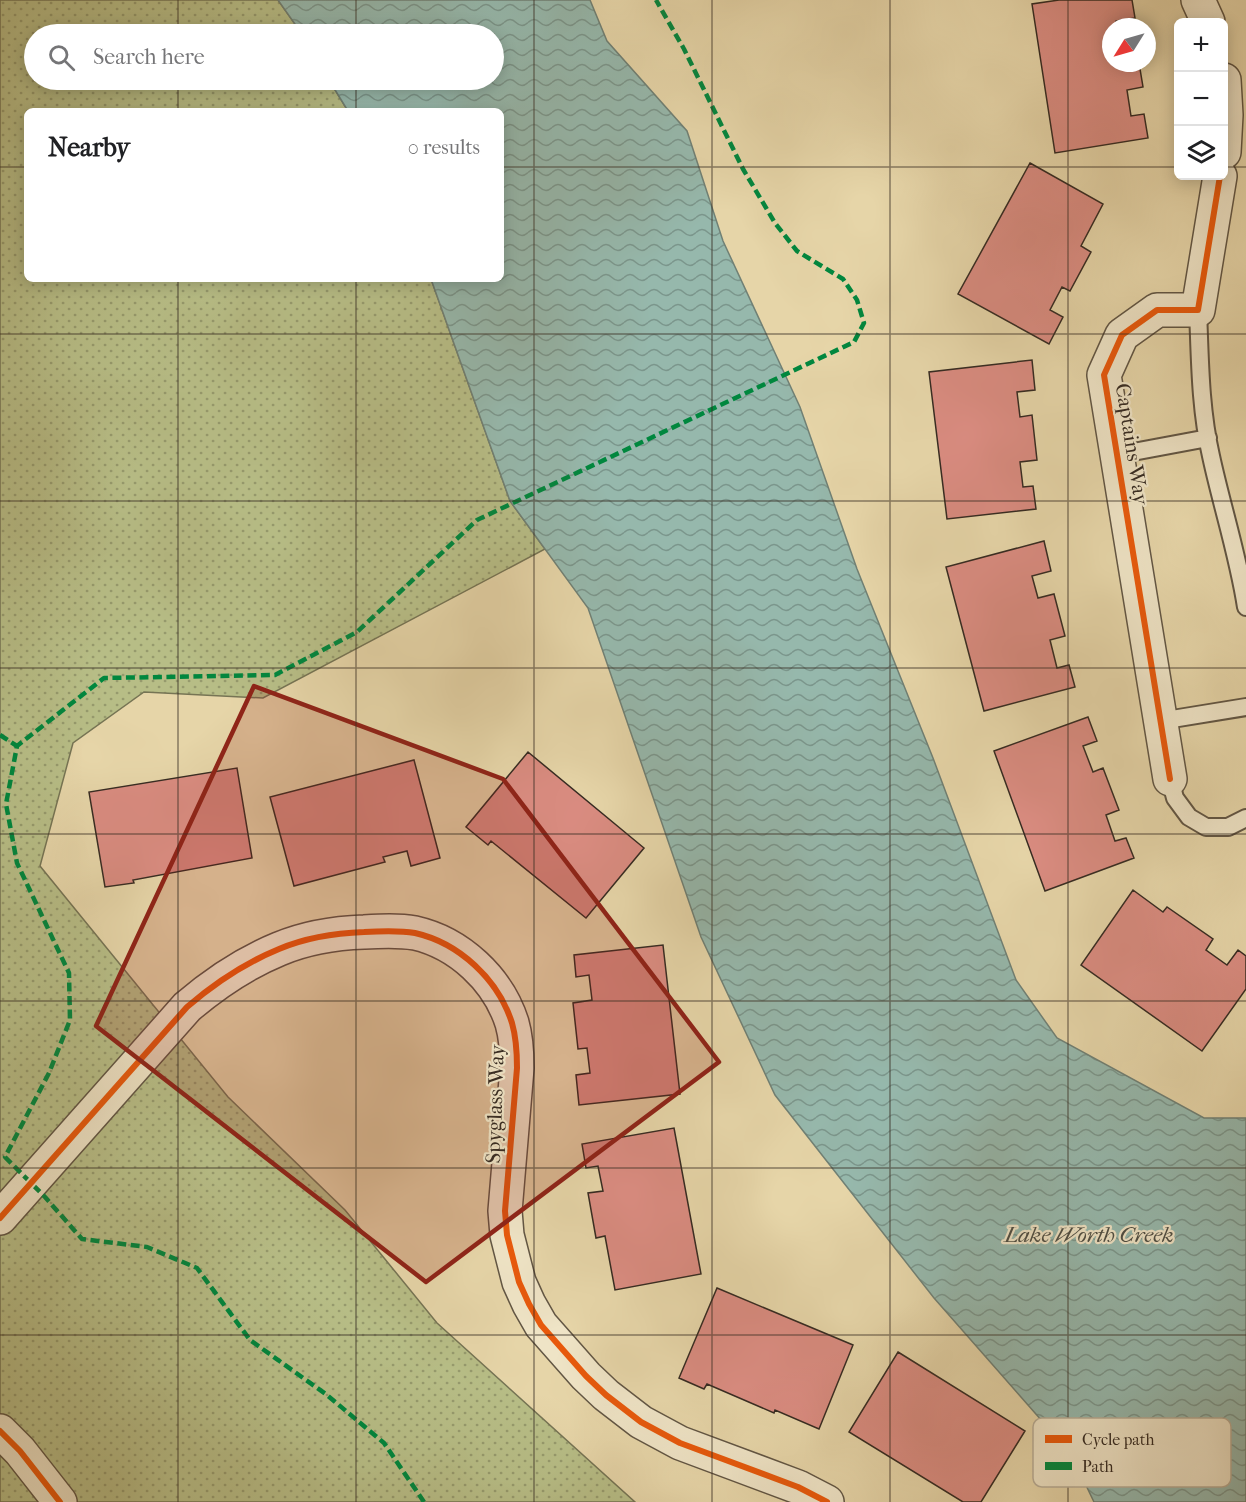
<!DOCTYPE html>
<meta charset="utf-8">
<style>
body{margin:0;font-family:"IM FELL French Canon",serif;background:#f2f2f2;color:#202124}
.controls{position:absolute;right:18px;top:18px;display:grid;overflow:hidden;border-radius:9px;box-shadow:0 3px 15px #0003}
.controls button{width:54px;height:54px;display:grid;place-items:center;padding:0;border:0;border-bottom:2px solid #e0e0e0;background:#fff;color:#202124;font:30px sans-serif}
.compass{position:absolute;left:1102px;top:18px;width:54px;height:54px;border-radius:50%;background:#fff;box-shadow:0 3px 15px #0003;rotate:233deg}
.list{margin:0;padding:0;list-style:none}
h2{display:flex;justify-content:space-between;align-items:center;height:78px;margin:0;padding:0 24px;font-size:26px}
h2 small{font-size:20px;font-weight:400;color:#757577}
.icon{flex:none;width:33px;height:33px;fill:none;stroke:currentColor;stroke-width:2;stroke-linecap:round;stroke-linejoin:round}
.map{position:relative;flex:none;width:1246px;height:1502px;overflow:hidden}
.search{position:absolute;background:#fff;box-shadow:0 3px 15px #0003;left:24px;top:24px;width:480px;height:66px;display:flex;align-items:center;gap:15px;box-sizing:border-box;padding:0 21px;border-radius:33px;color:#757577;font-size:22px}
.panel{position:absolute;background:#fff;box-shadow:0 3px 15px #0003;left:24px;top:108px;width:480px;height:174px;border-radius:9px}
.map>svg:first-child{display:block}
.grass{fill:url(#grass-dots);stroke:#767454;stroke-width:1.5}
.water{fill:url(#water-waves);stroke:#708075;stroke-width:1.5}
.building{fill:#da8c81;stroke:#362b22;stroke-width:1.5}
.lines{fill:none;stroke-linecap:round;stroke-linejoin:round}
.lane-casing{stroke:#625644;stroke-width:20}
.street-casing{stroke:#625644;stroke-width:36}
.lane{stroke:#efe4c6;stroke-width:16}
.street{stroke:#efe4c6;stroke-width:33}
.quiet{stroke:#00873e;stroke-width:4.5;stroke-dasharray:9 4.5;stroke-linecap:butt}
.cycleway-casing{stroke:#efe4c6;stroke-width:10}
.cycleway{stroke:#e8590c;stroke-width:6}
.marked{fill:#8f2418;fill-opacity:0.2;stroke:#8f2418;stroke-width:4.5;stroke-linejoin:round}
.grid{fill:none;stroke:#362b22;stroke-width:1.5;stroke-opacity:0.55}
.labels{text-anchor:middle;stroke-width:4.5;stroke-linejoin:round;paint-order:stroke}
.street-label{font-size:21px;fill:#362b22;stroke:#efe4c6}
.water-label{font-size:22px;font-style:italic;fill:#4e4e44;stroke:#efe4c6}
.key{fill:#efe4c6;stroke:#b8ac95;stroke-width:1.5}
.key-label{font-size:16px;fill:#362b22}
</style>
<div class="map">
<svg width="1246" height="1502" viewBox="0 0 1246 1502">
<defs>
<pattern id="grass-dots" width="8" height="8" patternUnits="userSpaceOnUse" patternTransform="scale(1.5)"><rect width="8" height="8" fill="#b7bd86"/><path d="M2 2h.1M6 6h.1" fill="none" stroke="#969a6d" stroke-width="1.8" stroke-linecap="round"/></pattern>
<pattern id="water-waves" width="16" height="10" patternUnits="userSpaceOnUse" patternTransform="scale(1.5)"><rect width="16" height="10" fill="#96b8ac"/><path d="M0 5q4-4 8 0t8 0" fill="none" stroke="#7b968c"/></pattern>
</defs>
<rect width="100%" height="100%" fill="#e6d5a8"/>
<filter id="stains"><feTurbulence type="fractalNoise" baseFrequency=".00333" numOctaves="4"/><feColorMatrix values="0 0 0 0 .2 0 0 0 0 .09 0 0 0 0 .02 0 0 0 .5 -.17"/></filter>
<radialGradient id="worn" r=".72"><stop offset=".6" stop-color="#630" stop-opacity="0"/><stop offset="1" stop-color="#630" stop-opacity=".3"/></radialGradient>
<!-- grass -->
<path class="grass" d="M 0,0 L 278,0 L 302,34 L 34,34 L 34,80 L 329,80 L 348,111 L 27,111 L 27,279 L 431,279 L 510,501 L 545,549 L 263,698 L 144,692 L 73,743 L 40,866 L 228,1097 L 345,1210 L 437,1323 L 635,1502 L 0,1502 Z"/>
<!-- water -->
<path class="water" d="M 278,0 L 590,0 L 607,41 L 687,131 L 723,241 L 800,407 L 857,569 L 933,758 L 1016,980 L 1057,1038 L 1204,1118 L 1246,1118 L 1246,1502 L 1094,1502 L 1071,1454 L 934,1298 L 775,1095 L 701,937 L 588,608 L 510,501 L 431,279 L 501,279 L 501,111 L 348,111 L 329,80 L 494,80 L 494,34 L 302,34 Z"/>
<!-- building -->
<path class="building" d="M 1059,0 L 1132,0 L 1135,18 L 1116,21 L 1117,27 L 1111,27 L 1111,63 L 1139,63 L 1143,87 L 1127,90 L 1131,116 L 1144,114 L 1148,138 L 1055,153 L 1032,4 Z
M 1030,163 L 1103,204 L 1081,246 L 1091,252 L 1070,291 L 1062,287 L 1050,310 L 1063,317 L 1049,344 L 958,294 Z
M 1032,360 L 1035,390 L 1017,392 L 1020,417 L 1032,415 L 1037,460 L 1020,462 L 1023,487 L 1033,486 L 1036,509 L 947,519 L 929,372 Z
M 1044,541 L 1051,571 L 1032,576 L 1038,598 L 1054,594 L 1065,636 L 1050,640 L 1057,668 L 1069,665 L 1075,687 L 984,711 L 946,567 Z
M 1088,717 L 1097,741 L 1083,746 L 1093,772 L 1103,768 L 1119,810 L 1106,815 L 1115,841 L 1126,838 L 1134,858 L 1045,891 L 994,751 Z
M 528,752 L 644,848 L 586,918 L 491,841 L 488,845 L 466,827 Z
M 414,760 L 440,858 L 411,866 L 407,851 L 383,857 L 385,862 L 294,886 L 270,797 Z
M 237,768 L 252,858 L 133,880 L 134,883 L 105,887 L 89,792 Z
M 1133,890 L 1163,912 L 1167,907 L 1213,939 L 1206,950 L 1227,965 L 1238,950 L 1246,956 L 1246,989 L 1202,1051 L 1081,965 Z
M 663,945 L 680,1094 L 579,1105 L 576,1075 L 590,1073 L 587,1048 L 578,1049 L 573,1003 L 592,1000 L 589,975 L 576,977 L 574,955 Z
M 674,1128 L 701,1274 L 615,1290 L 605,1236 L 596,1238 L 588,1193 L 603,1191 L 598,1166 L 586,1168 L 582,1144 Z
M 717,1288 L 853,1345 L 819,1429 L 775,1410 L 774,1413 L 707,1384 L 704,1389 L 679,1378 Z
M 898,1352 L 1025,1431 L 981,1502 L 963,1502 L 849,1432 Z"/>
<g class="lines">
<!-- lane casing -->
<g class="lane-casing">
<path id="lane" d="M 1198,310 C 1200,359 1200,408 1211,456 C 1222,507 1238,555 1246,607
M 1117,455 L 1208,438
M 1160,721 L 1246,707
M 1170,779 L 1175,798 L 1189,817 L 1206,827 L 1228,827 L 1246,818"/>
</g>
<!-- street casing -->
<g class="street-casing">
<path id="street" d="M 1198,0 L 1208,22
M 1224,80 L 1226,115 L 1224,152
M 1170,779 L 1104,375 L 1122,335 L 1157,310 L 1198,310 L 1220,176
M 0,1218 L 187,1007 C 215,983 245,963 279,949 C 305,938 336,933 364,932 C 381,931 398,930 415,933 C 459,943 498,979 512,1023 C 516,1037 517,1052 517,1068 L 505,1211 L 507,1235 L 519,1282 L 529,1304 L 541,1325 L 586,1376 L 606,1395 L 641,1422 L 680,1443 L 798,1487 L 827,1502
M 0,1431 L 20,1451 L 60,1502"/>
</g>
<!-- lane -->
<use href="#lane" class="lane"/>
<!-- street -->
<use href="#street" class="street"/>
<!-- quiet -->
<path class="quiet" d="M 0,735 L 17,746
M 424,1502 L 384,1443 L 327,1395 L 250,1340 L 197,1268 L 147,1247 L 82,1239 L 45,1197 L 5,1157 L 49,1073 L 70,1020 L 69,973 L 17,863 L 6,804 L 17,746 L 104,678 L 275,675 L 357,632 L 477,520 L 854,342 L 864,323 L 857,300 L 843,279 L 797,251 L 775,223 L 743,169 L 684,49 L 656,0"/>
<!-- cycleway casing -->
<g class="cycleway-casing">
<path id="cycleway" d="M 1170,779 L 1104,375 L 1122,335 L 1157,310 L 1198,310 L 1220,176
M 0,1218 L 187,1007 C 215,983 245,963 279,949 C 305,938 336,933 364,932 C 381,931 398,930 415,933 C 459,943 498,979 512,1023 C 516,1037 517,1052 517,1068 L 505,1211 L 507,1235 L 519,1282 L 529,1304 L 541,1325 L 586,1376 L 606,1395 L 641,1422 L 680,1443 L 798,1487 L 827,1502
M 0,1431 L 20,1451 L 60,1502"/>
</g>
<!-- cycleway -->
<use href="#cycleway" class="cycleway"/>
</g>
<!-- marked area -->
<path class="marked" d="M 254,686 L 503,779 L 719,1062 L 426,1282 L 96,1026 Z"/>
<!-- grid -->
<path class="grid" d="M 178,0 L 178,34M 356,0 L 356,34M 534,0 L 534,1502M 712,0 L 712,1502M 890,0 L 890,1502M 1068,0 L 1068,1502M 178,80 L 178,111M 356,80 L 356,111M 0,167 L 27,167M 501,167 L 1178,167M 1224,167 L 1246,167M 178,279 L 178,1502M 356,279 L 356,1502M 0,334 L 1246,334M 0,501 L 1246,501M 0,668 L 1246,668M 0,834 L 1246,834M 0,1001 L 1246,1001M 0,1168 L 1246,1168M 0,1335 L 1246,1335"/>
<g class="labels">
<!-- street labels -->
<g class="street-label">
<text transform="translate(1132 444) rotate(81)" y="7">Captains Way</text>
<text transform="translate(495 1104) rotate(-88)" y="7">Spyglass Way</text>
</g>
<!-- water labels -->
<g class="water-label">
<text x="1089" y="1242">Lake Worth Creek</text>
</g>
</g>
<!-- legend -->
<rect x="1033" y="1418" width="198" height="69" rx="9" class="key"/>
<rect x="1045" y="1435" width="27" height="8" fill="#e8590c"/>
<rect x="1045" y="1462" width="27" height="8" fill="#00873e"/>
<g class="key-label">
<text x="1082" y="1445">Cycle path</text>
<text x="1082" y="1472">Path</text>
</g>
<rect width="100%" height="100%" filter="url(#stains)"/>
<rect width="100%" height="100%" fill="url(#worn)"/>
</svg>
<div class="controls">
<button>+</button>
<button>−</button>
<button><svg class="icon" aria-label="layers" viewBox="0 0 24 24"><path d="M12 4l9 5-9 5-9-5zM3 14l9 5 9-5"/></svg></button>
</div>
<svg class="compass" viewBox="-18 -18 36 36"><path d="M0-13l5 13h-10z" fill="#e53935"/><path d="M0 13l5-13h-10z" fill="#757577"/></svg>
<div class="search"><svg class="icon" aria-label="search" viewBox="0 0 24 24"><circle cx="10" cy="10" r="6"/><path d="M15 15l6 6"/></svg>Search here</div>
<section class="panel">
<h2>Nearby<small>0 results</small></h2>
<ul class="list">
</ul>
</section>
</div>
